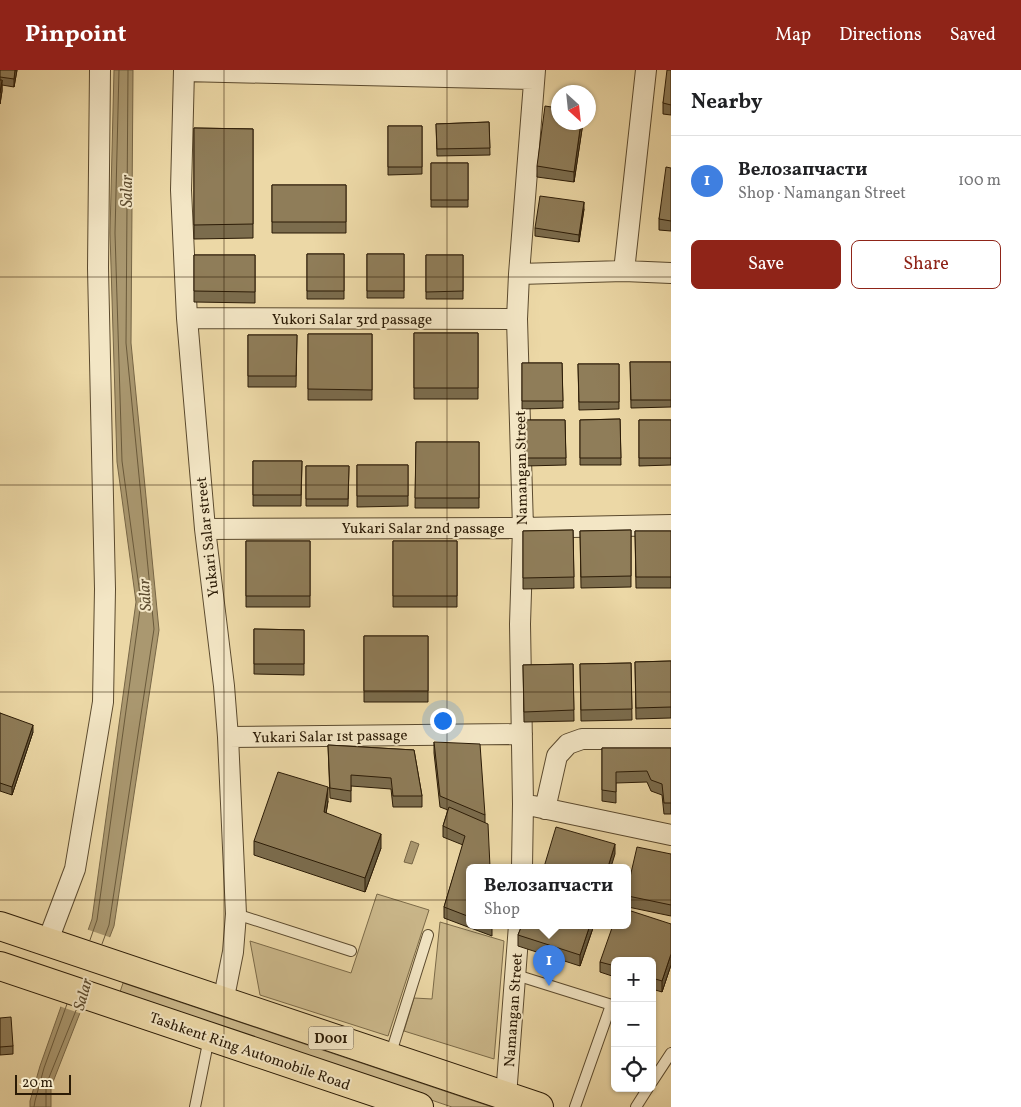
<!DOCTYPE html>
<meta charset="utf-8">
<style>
body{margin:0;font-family:Vollkorn,serif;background:#f6f6f6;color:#202124}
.controls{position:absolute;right:15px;bottom:15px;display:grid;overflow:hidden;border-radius:8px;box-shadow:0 1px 4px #0004}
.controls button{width:45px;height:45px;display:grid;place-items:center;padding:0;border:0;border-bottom:1px solid #e0e0e0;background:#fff;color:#202124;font:25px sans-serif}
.compass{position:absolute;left:551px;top:15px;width:45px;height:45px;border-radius:50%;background:#fff;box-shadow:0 1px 4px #0004;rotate:153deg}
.scale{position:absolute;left:15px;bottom:12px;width:56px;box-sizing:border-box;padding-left:5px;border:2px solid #2b1b06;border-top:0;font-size:14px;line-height:18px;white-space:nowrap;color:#2b1b06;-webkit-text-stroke:4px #f3e6c5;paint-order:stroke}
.you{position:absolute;left:442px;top:650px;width:18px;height:18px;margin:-12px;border:4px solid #fff;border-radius:50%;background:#1a73e8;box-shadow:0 0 0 8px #1a73e833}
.badge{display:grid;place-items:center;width:32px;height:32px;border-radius:50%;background:#8f2418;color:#fff;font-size:16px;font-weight:700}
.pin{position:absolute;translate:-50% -41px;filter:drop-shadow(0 1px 2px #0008)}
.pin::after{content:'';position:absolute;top:26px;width:18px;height:15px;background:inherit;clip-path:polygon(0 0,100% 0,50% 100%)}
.popup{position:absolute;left:466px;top:794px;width:165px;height:65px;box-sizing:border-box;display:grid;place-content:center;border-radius:8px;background:#fff;filter:drop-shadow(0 1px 4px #0005);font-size:16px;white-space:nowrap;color:#757577}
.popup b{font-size:19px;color:#202124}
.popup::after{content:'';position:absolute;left:50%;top:100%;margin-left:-10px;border:10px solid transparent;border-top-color:#fff}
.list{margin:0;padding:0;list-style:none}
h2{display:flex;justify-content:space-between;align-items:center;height:65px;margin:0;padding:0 20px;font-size:21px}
h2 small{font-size:16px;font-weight:400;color:#757577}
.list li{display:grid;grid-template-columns:32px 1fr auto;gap:15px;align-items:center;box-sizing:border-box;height:90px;padding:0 20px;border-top:1px solid #e0e0e0}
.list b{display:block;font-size:19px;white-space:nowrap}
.list p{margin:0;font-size:16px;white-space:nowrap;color:#757577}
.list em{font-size:16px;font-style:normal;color:#757577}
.actions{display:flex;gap:10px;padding:15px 20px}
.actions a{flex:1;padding:11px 0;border:1px solid #8f2418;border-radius:8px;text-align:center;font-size:18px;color:#8f2418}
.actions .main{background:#8f2418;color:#fff}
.icon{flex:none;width:28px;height:28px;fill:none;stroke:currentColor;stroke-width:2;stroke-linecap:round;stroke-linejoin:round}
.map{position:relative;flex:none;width:671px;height:1037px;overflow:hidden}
header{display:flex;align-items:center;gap:30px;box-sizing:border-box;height:70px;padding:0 25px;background:#8f2418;color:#fff}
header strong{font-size:24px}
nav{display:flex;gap:28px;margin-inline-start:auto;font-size:18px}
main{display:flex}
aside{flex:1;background:#fff}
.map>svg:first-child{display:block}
.green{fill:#cbb88b;stroke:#7b6a48}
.water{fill:#aa9870;stroke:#776646}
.pier{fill:#ecd8a6}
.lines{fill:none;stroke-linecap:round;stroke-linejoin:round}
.shore{stroke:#6a5a3b;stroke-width:1}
.lane-casing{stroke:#5b4a2e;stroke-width:12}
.street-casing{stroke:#5b4a2e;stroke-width:22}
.highway-casing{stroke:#2b1b06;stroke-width:30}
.lane{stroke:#f3e6c5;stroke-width:10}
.street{stroke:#f3e6c5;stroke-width:20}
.highway{stroke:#ecd8a6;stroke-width:28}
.wall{fill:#7b6c4d;stroke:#2b1b06}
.shaded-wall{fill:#64583e;stroke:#2b1b06}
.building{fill:#8f7d59;stroke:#2b1b06}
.grid{fill:none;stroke:#2b1b06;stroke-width:1;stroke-opacity:0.55}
.labels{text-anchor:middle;stroke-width:4;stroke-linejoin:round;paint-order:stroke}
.shield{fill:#f3e6c5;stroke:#67583f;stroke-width:1}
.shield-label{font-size:14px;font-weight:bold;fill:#2b1b06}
.street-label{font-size:15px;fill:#2b1b06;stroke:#f3e6c5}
.water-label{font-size:16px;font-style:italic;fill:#5e4d30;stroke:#f3e6c5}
</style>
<header>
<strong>Pinpoint</strong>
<nav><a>Map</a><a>Directions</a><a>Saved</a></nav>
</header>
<main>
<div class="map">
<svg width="671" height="1037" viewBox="0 0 671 1037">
<rect width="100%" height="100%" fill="#ecd8a6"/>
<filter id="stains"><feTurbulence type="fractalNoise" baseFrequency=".004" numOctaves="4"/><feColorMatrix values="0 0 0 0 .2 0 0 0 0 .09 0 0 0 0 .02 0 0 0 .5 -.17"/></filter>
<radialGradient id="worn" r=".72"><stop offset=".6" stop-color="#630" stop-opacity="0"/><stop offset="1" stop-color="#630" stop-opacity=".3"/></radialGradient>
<!-- green -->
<path class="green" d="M 377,824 L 429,840 L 388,966 L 260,925 L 250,871 L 351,903 Z
M 440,852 L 504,871 L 494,989 L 404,961 L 414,928 L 432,929 Z
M 123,913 L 492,1037 L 452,1037 L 119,925 Z"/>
<!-- water -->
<path class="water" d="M 114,0 L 133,0 L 131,273 L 159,560 L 114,856 L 51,1017 L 51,1037 L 30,1037 L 30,1031 L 40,996 L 92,849 L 136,532 L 117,392 L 110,163 Z
M 411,771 L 419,774 L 412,794 L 404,792 Z"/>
<!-- pier -->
<path class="pier" d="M 86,859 L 112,868 L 82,944 L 59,936 Z"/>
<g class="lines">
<!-- shore -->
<path class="shore" d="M 90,870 L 97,850 L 141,532 L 122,391 L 115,163 L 119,0
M 102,874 L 109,855 L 154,559 L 126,273 L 128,0
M 34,1037 L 35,1031 L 44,998 L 67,934
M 46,1037 L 46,1015 L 77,938"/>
<!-- lane casing -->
<g class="lane-casing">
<path id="lane" d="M 236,844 L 351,881
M 516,905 L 615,936
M 390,986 L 428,865
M 652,1012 L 671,983
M 195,1037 L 209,968
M 575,1037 L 611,935
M 636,1037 L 648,1018"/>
</g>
<!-- street casing -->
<g class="street-casing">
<path id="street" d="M 184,0 L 181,120 L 187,248 L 205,459 L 224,616 L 228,667 L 236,844 L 233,882 L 223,932
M 184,1 L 534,9
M 624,201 L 646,0
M 519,204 L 624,201 L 671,203
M 187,248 L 517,249
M 205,459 L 523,458 L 671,455
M 228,667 L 522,664
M 533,736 L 671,765
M 545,739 L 557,686 L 568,674 L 582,669 L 671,669
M 522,797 L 523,734 L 520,554 L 523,458 L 517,249 L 519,204 L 535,0
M 47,873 L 75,799 L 103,632 L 105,519 L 98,198 L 100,0
M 506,1026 L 519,855"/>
</g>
<!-- highway casing -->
<g class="highway-casing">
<path id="highway" d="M 0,856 L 539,1037
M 0,896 L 419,1037"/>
</g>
<!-- lane -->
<use href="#lane" class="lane"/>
<!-- street -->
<use href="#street" class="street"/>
<!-- highway -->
<use href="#highway" class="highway"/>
</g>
<!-- wall -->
<path class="wall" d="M 0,0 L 17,0 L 14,17 L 2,15 L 2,21 L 0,34 Z
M 671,0 L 671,45 L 663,44 L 663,33 Z
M 489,52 L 490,85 L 437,86 L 436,54 Z
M 583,52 L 574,112 L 537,107 L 537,96 Z
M 388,56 L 422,56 L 422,104 L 388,105 Z
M 194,58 L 253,59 L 253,168 L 194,169 Z
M 431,93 L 468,93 L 468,137 L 431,137 Z
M 671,98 L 671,161 L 659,160 L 659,149 Z
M 272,115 L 346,115 L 346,163 L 272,163 Z
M 584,139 L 579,172 L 535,166 L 535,158 Z
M 307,184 L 344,184 L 344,229 L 307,229 Z
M 367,184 L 404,184 L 404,228 L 367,228 Z
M 194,185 L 255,185 L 255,233 L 194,232 Z
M 426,185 L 463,185 L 463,229 L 426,229 Z
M 414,263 L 478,263 L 478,329 L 414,329 Z
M 308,264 L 372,264 L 372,330 L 308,330 Z
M 248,265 L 297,265 L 296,317 L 248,317 Z
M 630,292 L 671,292 L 671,337 L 631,338 Z
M 522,293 L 562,293 L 563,338 L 522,339 Z
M 578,294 L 619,294 L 619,339 L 579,340 Z
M 620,349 L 621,395 L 580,395 L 580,350 Z
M 525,350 L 565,350 L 566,395 L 525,396 Z
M 639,350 L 671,350 L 671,395 L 639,396 Z
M 416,372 L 479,372 L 479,438 L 415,438 Z
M 253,391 L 302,391 L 301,436 L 253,436 Z
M 357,395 L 408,395 L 408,436 L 357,437 Z
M 306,396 L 349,396 L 348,436 L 306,436 Z
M 573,460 L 574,518 L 523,519 L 523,461 Z
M 631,460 L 631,517 L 581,518 L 580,461 Z
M 635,461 L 671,461 L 671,518 L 636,518 Z
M 246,471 L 310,471 L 310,537 L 246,537 Z
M 393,471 L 457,471 L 457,537 L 393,537 Z
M 254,559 L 304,560 L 304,605 L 254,604 Z
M 364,566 L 428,566 L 428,632 L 364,632 Z
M 671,591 L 671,648 L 636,649 L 635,592 Z
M 631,593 L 632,650 L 581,651 L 580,594 Z
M 573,594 L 574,651 L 524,652 L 523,595 Z
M 0,643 L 33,662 L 12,725 L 0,721 Z
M 434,672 L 485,745 L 485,753 L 470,797 L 470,855 L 492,855 L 492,866 L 444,848 L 444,837 L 463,775 L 443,767 L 443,756 L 448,740 L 440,737 L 434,683 Z
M 328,675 L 414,680 L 422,726 L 422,737 L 393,737 L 391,719 L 351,716 L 351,732 L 330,728 Z
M 602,678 L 671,678 L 671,744 L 664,744 L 662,725 L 651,721 L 647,712 L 616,713 L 616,733 L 602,731 Z
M 328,731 L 326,743 L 381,778 L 365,822 L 254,785 L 254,771 Z
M 671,784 L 671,846 L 628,837 L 628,816 Z
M 671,854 L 671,895 L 662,922 L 652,919 L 652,891 L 615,891 L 615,907 L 600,902 L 600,892 Z
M 522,855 L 594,855 L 580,896 L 518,876 L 518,865 Z
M 0,948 L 13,976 L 13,984 L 0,985 Z"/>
<!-- shaded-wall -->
<path class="shaded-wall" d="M 15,0 L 17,0 L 14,17 L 14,9 Z
M 2,10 L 2,21 L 0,34 L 0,23 Z
M 581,52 L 583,53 L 574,112 L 574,102 Z
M 584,132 L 584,139 L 579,172 L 579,165 Z
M 33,655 L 33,662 L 12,725 L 12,717 Z
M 328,717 L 328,731 L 324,756 L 324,742 Z
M 381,764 L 381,778 L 365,822 L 365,808 Z
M 615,774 L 615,784 L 611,797 L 608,797 Z
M 590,855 L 594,855 L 580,896 L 580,885 Z
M 671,884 L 671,895 L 662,922 L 662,911 Z"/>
<!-- building -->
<path class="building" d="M 0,0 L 15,0 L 14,9 L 0,7 Z
M 667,0 L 671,0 L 671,35 L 663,33 Z
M 0,10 L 2,10 L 0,23 Z
M 545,36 L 558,38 L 558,52 L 581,52 L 574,102 L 537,96 Z
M 489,52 L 490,78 L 437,79 L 436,54 Z
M 388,56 L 422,56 L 422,97 L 388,97 Z
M 194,58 L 253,59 L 253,154 L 194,155 Z
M 431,93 L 468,93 L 468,130 L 431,130 Z
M 666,97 L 671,98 L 671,151 L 659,149 Z
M 272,115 L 346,115 L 346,152 L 272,152 Z
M 540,126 L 584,132 L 579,165 L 535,158 Z
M 307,184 L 344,184 L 344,221 L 307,221 Z
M 367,184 L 404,184 L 404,221 L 367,221 Z
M 194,185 L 255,185 L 255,222 L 194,221 Z
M 426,185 L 463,185 L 463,221 L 426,222 Z
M 414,263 L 478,263 L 478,318 L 414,318 Z
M 308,264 L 372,264 L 372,320 L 308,319 Z
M 248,265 L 297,265 L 296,306 L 248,306 Z
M 630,292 L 671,292 L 671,330 L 631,330 Z
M 522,293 L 562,293 L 563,331 L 522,331 Z
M 578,294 L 619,294 L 619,332 L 579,332 Z
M 620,349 L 621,388 L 580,388 L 580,350 Z
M 525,350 L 565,350 L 566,388 L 525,388 Z
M 639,350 L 671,350 L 671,388 L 639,388 Z
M 416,372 L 479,372 L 479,428 L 415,428 Z
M 253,391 L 302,391 L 301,425 L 253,425 Z
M 357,395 L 408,395 L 408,426 L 357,426 Z
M 306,396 L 349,396 L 348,429 L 306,429 Z
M 573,460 L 574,507 L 523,508 L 523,461 Z
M 631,460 L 631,506 L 581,507 L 580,461 Z
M 635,461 L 671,461 L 671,507 L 636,507 Z
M 246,471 L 310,471 L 310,526 L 246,526 Z
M 393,471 L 457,471 L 457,526 L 393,526 Z
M 254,559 L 304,560 L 304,594 L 254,594 Z
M 364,566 L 428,566 L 428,621 L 364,621 Z
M 671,591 L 671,637 L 636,638 L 635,592 Z
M 631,593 L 632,639 L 581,640 L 580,594 Z
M 573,594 L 574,640 L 524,642 L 523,595 Z
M 0,643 L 33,655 L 12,717 L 0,713 Z
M 434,672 L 480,674 L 485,745 L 440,726 Z
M 328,675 L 414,680 L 422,726 L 393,726 L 391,708 L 351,705 L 351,721 L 330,718 Z
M 602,678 L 671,678 L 671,733 L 664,733 L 662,714 L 651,710 L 647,701 L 616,702 L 616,722 L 602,720 Z
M 278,702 L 328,717 L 324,742 L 381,764 L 365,808 L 254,771 Z
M 449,737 L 488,754 L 490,797 L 470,797 L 470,847 L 444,837 L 465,766 L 443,756 Z
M 556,757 L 615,774 L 608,797 L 544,797 Z
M 637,777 L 671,784 L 671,835 L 628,826 L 628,816 Z
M 628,840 L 671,854 L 671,884 L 662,911 L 652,908 L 652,891 L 615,891 L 615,896 L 600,892 L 613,855 L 628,855 Z
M 522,855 L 590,855 L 580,885 L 518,865 Z
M 11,947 L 13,976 L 0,977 L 0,948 Z"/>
<!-- grid -->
<path class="grid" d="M 224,0 L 224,1037M 447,0 L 447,1037M 0,207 L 671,207M 0,415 L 671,415M 0,622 L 671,622M 0,830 L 671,830"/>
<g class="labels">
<!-- shield labels -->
<rect class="shield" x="308.5" y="956.5" width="45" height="23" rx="4"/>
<g class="shield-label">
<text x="331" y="973">D001</text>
</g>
<!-- street labels -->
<g class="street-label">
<text x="352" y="254">Yukori Salar 3rd passage</text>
<text transform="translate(521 398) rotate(-91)" y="5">Namangan Street</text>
<text x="423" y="463">Yukari Salar 2nd passage</text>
<text transform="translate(207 467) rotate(-96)" y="5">Yukari Salar street</text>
<text transform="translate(330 666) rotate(-1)" y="5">Yukari Salar 1st passage</text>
<text transform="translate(513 940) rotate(-86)" y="5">Namangan Street</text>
<text transform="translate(250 981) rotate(19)" y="5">Tashkent Ring Automobile Road</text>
</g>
<!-- water labels -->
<g class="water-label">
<text transform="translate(126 121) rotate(-90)" y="6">Salar</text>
<text transform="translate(144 525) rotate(-94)" y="6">Salar</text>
<text transform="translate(82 924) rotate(-74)" y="6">Salar</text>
</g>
</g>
<rect width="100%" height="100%" filter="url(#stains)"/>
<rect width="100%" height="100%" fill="url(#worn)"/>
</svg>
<div class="controls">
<button>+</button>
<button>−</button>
<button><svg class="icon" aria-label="locate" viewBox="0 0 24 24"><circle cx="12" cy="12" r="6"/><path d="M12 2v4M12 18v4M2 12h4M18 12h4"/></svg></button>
</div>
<svg class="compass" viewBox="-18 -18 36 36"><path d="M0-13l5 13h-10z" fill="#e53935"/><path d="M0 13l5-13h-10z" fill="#757577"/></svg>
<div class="scale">20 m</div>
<div class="you"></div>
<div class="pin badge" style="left:549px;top:916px;background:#3f7fe0">1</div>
<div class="popup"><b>Велозапчасти</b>Shop</div>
</div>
<aside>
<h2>Nearby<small></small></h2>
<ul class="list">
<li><span class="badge" style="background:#3f7fe0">1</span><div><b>Велозапчасти</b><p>Shop · Namangan Street</p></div><em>100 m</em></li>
</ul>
<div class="actions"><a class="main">Save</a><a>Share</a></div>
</aside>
</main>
